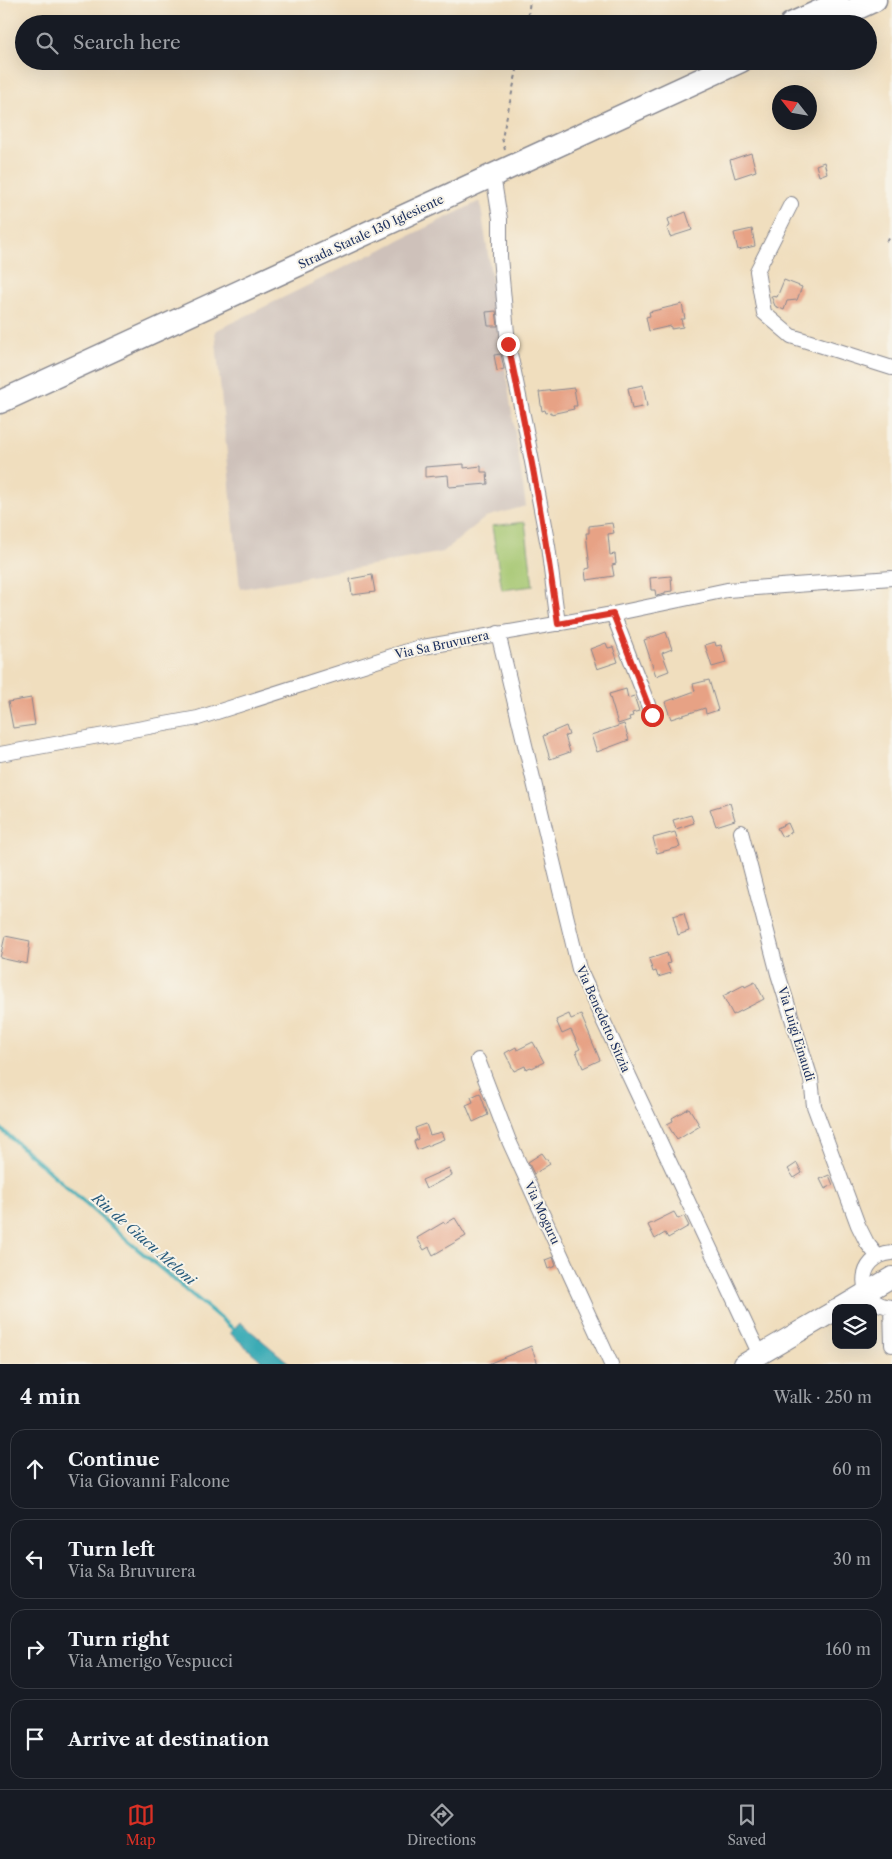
<!DOCTYPE html>
<meta charset="utf-8">
<style>
body{margin:0;font-family:"Libre Caslon Text",serif;background:#20242c;color:#f1f3f6}
.controls{position:absolute;right:15px;bottom:15px;display:grid;overflow:hidden;border-radius:10px;box-shadow:0 5px 20px #0002}
.controls button{width:45px;height:45px;display:grid;place-items:center;padding:0;border:0;border-bottom:1px solid #363941;background:#171b24;color:#f1f3f6;font:25px sans-serif}
.compass{position:absolute;left:772px;top:85px;width:45px;height:45px;border-radius:50%;background:#171b24;box-shadow:0 5px 20px #0002;rotate:301deg}
.stop{position:absolute;width:15px;height:15px;margin:-11px;border:4px solid #d93025;border-radius:50%;background:#fff}
.stop.end{background:#d93025;border-color:#fff;box-shadow:0 1px 5px #0008}
.list{margin:0;padding:0;list-style:none}
h2{display:flex;justify-content:space-between;align-items:center;height:65px;margin:0;padding:0 20px;font-size:21px}
h2 small{font-size:16px;font-weight:400;color:#9ea1a6}
.list li{display:grid;grid-template-columns:32px 1fr auto;gap:15px;align-items:center;box-sizing:border-box;height:80px;margin:0 10px 10px;padding:0 10px;border:1px solid #363941;border-radius:15px}
.list b{display:block;font-size:19px;white-space:nowrap}
.list p{margin:0;font-size:16px;white-space:nowrap;color:#9ea1a6}
.list em{font-size:16px;font-style:normal;color:#9ea1a6}
.icon{flex:none;width:28px;height:28px;fill:none;stroke:currentColor;stroke-width:2;stroke-linecap:round;stroke-linejoin:round}
.map{position:relative;flex:none;width:892px;height:1364px;overflow:hidden}
.search{position:absolute;background:#171b24;box-shadow:0 5px 20px #0002;left:15px;right:15px;top:15px;height:55px;display:flex;align-items:center;gap:12px;box-sizing:border-box;padding:0 18px;border-radius:28px;color:#9ea1a6;font-size:19px}
.sheet{height:425px;background:#171b24}
nav{display:flex;justify-content:space-around;align-items:center;box-sizing:border-box;height:70px;border-top:1px solid #363941;background:#171b24;font-size:14px;color:#9ea1a6}
nav a{display:grid;justify-items:center;gap:2px}
nav .on{color:#d93025}
.map>svg:first-child{display:block}
.industrial{fill:#cec1ba}
.green{fill:#a4c66f;stroke:#607a66}
.water{fill:#3aabb5;stroke:#2a6d8a}
.lines{fill:none;stroke-linecap:round;stroke-linejoin:round}
.stream{stroke:#3aabb5;stroke-width:4}
.building{fill:#e7a285}
.minor-casing{stroke:#86868e;stroke-width:16}
.secondary-casing{stroke:#86868e;stroke-width:22}
.primary-casing{stroke:#86868e;stroke-width:25}
.path{stroke:#86868e;stroke-width:2;stroke-dasharray:4 4;stroke-linecap:butt}
.minor{stroke:#fff;stroke-width:14}
.secondary{stroke:#fff;stroke-width:20}
.primary{stroke:#fff;stroke-width:22}
.route{stroke:#d93025;stroke-width:6}
.labels{text-anchor:middle;stroke-width:4;stroke-linejoin:round;paint-order:stroke}
.street-label{font-size:12px;fill:#1b2f5e;stroke:#f7f3e8}
.water-label{font-size:14px;font-style:italic;fill:#265a7c;stroke:#f7f3e8}
</style>
<div class="map">
<svg width="892" height="1364" viewBox="0 0 892 1364">
<rect width="100%" height="100%" fill="#f7f3e8"/>
<filter id="ink" filterUnits="userSpaceOnUse"><feTurbulence type="fractalNoise" baseFrequency=".02" numOctaves="2"/><feDisplacementMap in="SourceGraphic" scale="10" xChannelSelector="R" yChannelSelector="G"/><feConvolveMatrix kernelMatrix="1 2 1 2 8 2 1 2 1" color-interpolation-filters="sRGB"/></filter>
<filter id="wash" filterUnits="userSpaceOnUse"><feTurbulence type="fractalNoise" baseFrequency=".0096" numOctaves="4" result="noise"/><feDisplacementMap in="SourceGraphic" scale="20" xChannelSelector="R" yChannelSelector="G"/><feGaussianBlur stdDeviation="1.12" result="paint"/><feColorMatrix in="noise" values="0 0 0 0 0 0 0 0 0 0 0 0 0 0 0 0 0 1.4 0 .05"/><feComposite in="paint" operator="in"/></filter>
<g filter="url(#wash)">
<rect width="100%" height="100%" fill="#f0debe"/>
<!-- industrial -->
<path class="industrial" d="M 480,201 L 526,506 L 486,517 L 443,552 L 240,589 L 215,331 Z"/>
<!-- green -->
<path class="green" d="M 525,522 L 533,586 L 502,590 L 492,526 Z"/>
<!-- water -->
<path class="water" d="M 240,1322 L 290,1364 L 265,1364 L 230,1333 Z"/>
<g class="lines">
<!-- stream -->
<path class="stream" d="M 0,1128 L 128,1241 L 237,1332"/>
</g>
<g id="blocks">
<!-- building -->
<path class="building" d="M 751,153 L 756,171 L 735,178 L 730,160 Z
M 824,162 L 827,173 L 819,176 L 816,165 Z
M 686,212 L 692,230 L 670,237 L 667,228 L 670,226 L 668,219 Z
M 752,229 L 755,246 L 738,250 L 734,233 Z
M 784,280 L 802,287 L 797,300 L 787,301 L 784,310 L 775,306 L 771,296 L 777,297 Z
M 682,304 L 685,319 L 681,319 L 683,327 L 671,329 L 671,326 L 649,331 L 646,317 L 650,316 L 649,312 Z
M 496,311 L 498,326 L 488,326 L 486,312 Z
M 501,354 L 504,369 L 497,371 L 494,355 Z
M 643,385 L 647,406 L 632,409 L 628,388 Z
M 574,388 L 577,406 L 573,406 L 574,409 L 551,414 L 551,412 L 546,413 L 545,410 L 542,411 L 539,392 Z
M 464,464 L 464,468 L 481,466 L 481,472 L 487,472 L 488,484 L 449,487 L 448,475 L 425,477 L 425,467 Z
M 612,523 L 614,533 L 608,534 L 610,555 L 615,554 L 616,564 L 612,565 L 614,576 L 587,580 L 586,569 L 590,568 L 586,533 L 589,533 L 589,526 Z
M 372,575 L 375,592 L 352,595 L 350,579 Z
M 671,576 L 672,591 L 665,592 L 665,594 L 656,596 L 655,590 L 651,590 L 650,578 Z
M 666,632 L 672,649 L 662,653 L 669,671 L 656,676 L 644,640 Z
M 715,642 L 716,646 L 721,645 L 726,663 L 712,667 L 705,645 Z
M 606,643 L 608,648 L 613,647 L 618,662 L 597,669 L 590,649 Z
M 709,680 L 718,710 L 706,714 L 705,708 L 671,719 L 665,702 L 695,691 L 693,684 Z
M 626,689 L 628,698 L 634,696 L 639,711 L 632,713 L 633,716 L 629,717 L 630,720 L 618,724 L 609,694 Z
M 31,698 L 35,725 L 13,728 L 8,702 Z
M 624,724 L 629,740 L 597,752 L 591,735 Z
M 566,726 L 569,735 L 565,736 L 570,752 L 550,759 L 543,736 Z
M 730,803 L 735,820 L 716,826 L 710,809 Z
M 691,815 L 694,823 L 676,829 L 673,820 Z
M 788,823 L 792,832 L 782,837 L 777,828 Z
M 675,832 L 680,847 L 657,853 L 653,838 Z
M 684,913 L 689,931 L 678,935 L 673,916 Z
M 5,936 L 30,941 L 27,964 L 0,958 Z
M 667,953 L 670,963 L 667,964 L 671,973 L 658,977 L 656,971 L 653,972 L 649,959 Z
M 755,982 L 764,999 L 733,1015 L 723,996 L 744,985 L 745,987 Z
M 569,1014 L 571,1019 L 581,1015 L 600,1060 L 583,1068 L 576,1051 L 580,1049 L 571,1030 L 562,1034 L 556,1020 Z
M 533,1042 L 544,1062 L 532,1068 L 531,1067 L 526,1069 L 525,1066 L 514,1071 L 505,1053 L 516,1047 L 517,1050 Z
M 480,1093 L 488,1115 L 473,1122 L 466,1105 L 473,1102 L 471,1097 Z
M 689,1108 L 700,1126 L 677,1140 L 667,1124 L 673,1121 L 672,1118 Z
M 426,1124 L 430,1135 L 441,1132 L 444,1139 L 417,1150 L 414,1141 L 418,1139 L 415,1128 Z
M 542,1153 L 550,1164 L 534,1174 L 528,1162 Z
M 797,1163 L 802,1173 L 794,1178 L 788,1169 Z
M 449,1168 L 452,1175 L 426,1189 L 422,1180 Z
M 829,1175 L 833,1185 L 825,1189 L 820,1179 Z
M 674,1212 L 678,1219 L 684,1216 L 689,1226 L 668,1238 L 665,1233 L 655,1239 L 648,1225 Z
M 455,1218 L 466,1236 L 433,1255 L 429,1247 L 424,1250 L 417,1238 L 444,1222 L 445,1224 Z
M 553,1257 L 556,1266 L 548,1269 L 545,1260 Z
M 531,1346 L 538,1364 L 488,1364 Z"/>
</g>
</g>
<g filter="url(#ink)">
<use href="#blocks" fill-opacity="0" stroke="#86868e" stroke-width="1"/>
<g class="lines">
<!-- minor casing -->
<g class="minor-casing">
<path id="minor" d="M 493,175 L 500,219 L 500,257 L 508,344 L 525,425 L 548,546 L 558,624
M 791,204 L 757,271 L 764,313 L 791,336 L 892,368
M 613,614 L 652,715
M 498,633 L 579,969 L 760,1355
M 0,754 L 198,718 L 417,648 L 613,614 L 727,590 L 892,578
M 741,832 L 778,974 L 811,1079 L 814,1106 L 858,1225 L 867,1243 L 878,1257
M 478,1060 L 509,1141 L 611,1364
M 892,1253 C 855,1256 855,1305 892,1307
M 891,1307 L 892,1345"/>
</g>
<!-- secondary casing -->
<g class="secondary-casing">
<path id="secondary" d="M 840,1308 L 892,1277
M 744,1364 L 836,1310"/>
</g>
<!-- primary casing -->
<g class="primary-casing">
<path id="primary" d="M 791,24 L 838,3
M 823,24 L 875,0
M 0,402 L 741,61"/>
</g>
<!-- path -->
<path class="path" d="M 527,24 L 530,0
M 505,150 L 502,138 L 519,61
M 886,241 L 892,237"/>
<!-- minor -->
<use href="#minor" class="minor"/>
<!-- secondary -->
<use href="#secondary" class="secondary"/>
<!-- primary -->
<use href="#primary" class="primary"/>
</g>
</g>
<g class="lines" filter="url(#ink)">
<!-- route -->
<path class="route" d="M 508,344 C 528,437 545,530 558,624 L 613,614 L 652,715"/>
</g>
<g class="labels">
<!-- street labels -->
<g class="street-label">
<text transform="translate(371 232) rotate(-25)" y="4">Strada Statale 130 Iglesiente</text>
<text transform="translate(442 645) rotate(-12)" y="4">Via Sa Bruvurera</text>
<text transform="translate(603 1019) rotate(66)" y="4">Via Benedetto Sitzia</text>
<text transform="translate(796 1034) rotate(73)" y="4">Via Luigi Einaudi</text>
<text transform="translate(542 1213) rotate(65)" y="4">Via Moguru</text>
</g>
<!-- water labels -->
<g class="water-label">
<text transform="translate(144 1239) rotate(41)" y="5">Riu de Giacu Meloni</text>
</g>
</g>
</svg>
<div class="controls">
<button><svg class="icon" aria-label="layers" viewBox="0 0 24 24"><path d="M12 4l9 5-9 5-9-5zM3 14l9 5 9-5"/></svg></button>
</div>
<svg class="compass" viewBox="-18 -18 36 36"><path d="M0-13l5 13h-10z" fill="#e53935"/><path d="M0 13l5-13h-10z" fill="#9ea1a6"/></svg>
<div class="stop" style="left:652px;top:715px"></div>
<div class="stop end" style="left:508px;top:344px"></div>
<div class="search"><svg class="icon" aria-label="search" viewBox="0 0 24 24"><circle cx="10" cy="10" r="6"/><path d="M15 15l6 6"/></svg>Search here</div>
</div>
<section class="sheet">
<h2>4 min<small>Walk · 250 m</small></h2>
<ul class="list">
<li><svg class="icon" aria-label="ahead" viewBox="0 0 24 24"><path d="M12 20V5M6 11l6-6 6 6"/></svg><div><b>Continue</b><p>Via Giovanni Falcone</p></div><em>60 m</em></li>
<li><svg class="icon" aria-label="left" viewBox="0 0 24 24"><path d="M17 20v-9H6M10 6l-5 5 5 5"/></svg><div><b>Turn left</b><p>Via Sa Bruvurera</p></div><em>30 m</em></li>
<li><svg class="icon" aria-label="right" viewBox="0 0 24 24"><path d="M7 20v-9h11M14 6l5 5-5 5"/></svg><div><b>Turn right</b><p>Via Amerigo Vespucci</p></div><em>160 m</em></li>
<li><svg class="icon" aria-label="arrive" viewBox="0 0 24 24"><path d="M6 21V4h12l-3 4 3 4H6"/></svg><div><b>Arrive at destination</b></div></li>
</ul>
</section>
<nav>
<a class="on"><svg class="icon" aria-label="map" viewBox="0 0 24 24"><path d="M3 6l6-2 6 2 6-2v14l-6 2-6-2-6 2zM9 4v14M15 6v14"/></svg>Map</a>
<a><svg class="icon" aria-label="directions" viewBox="0 0 24 24"><path d="M12 3l9 9-9 9-9-9zM9 14v-3h6M13 9l2 2-2 2"/></svg>Directions</a>
<a><svg class="icon" aria-label="saved" viewBox="0 0 24 24"><path d="M7 4h10v16l-5-4-5 4z"/></svg>Saved</a>
</nav>
